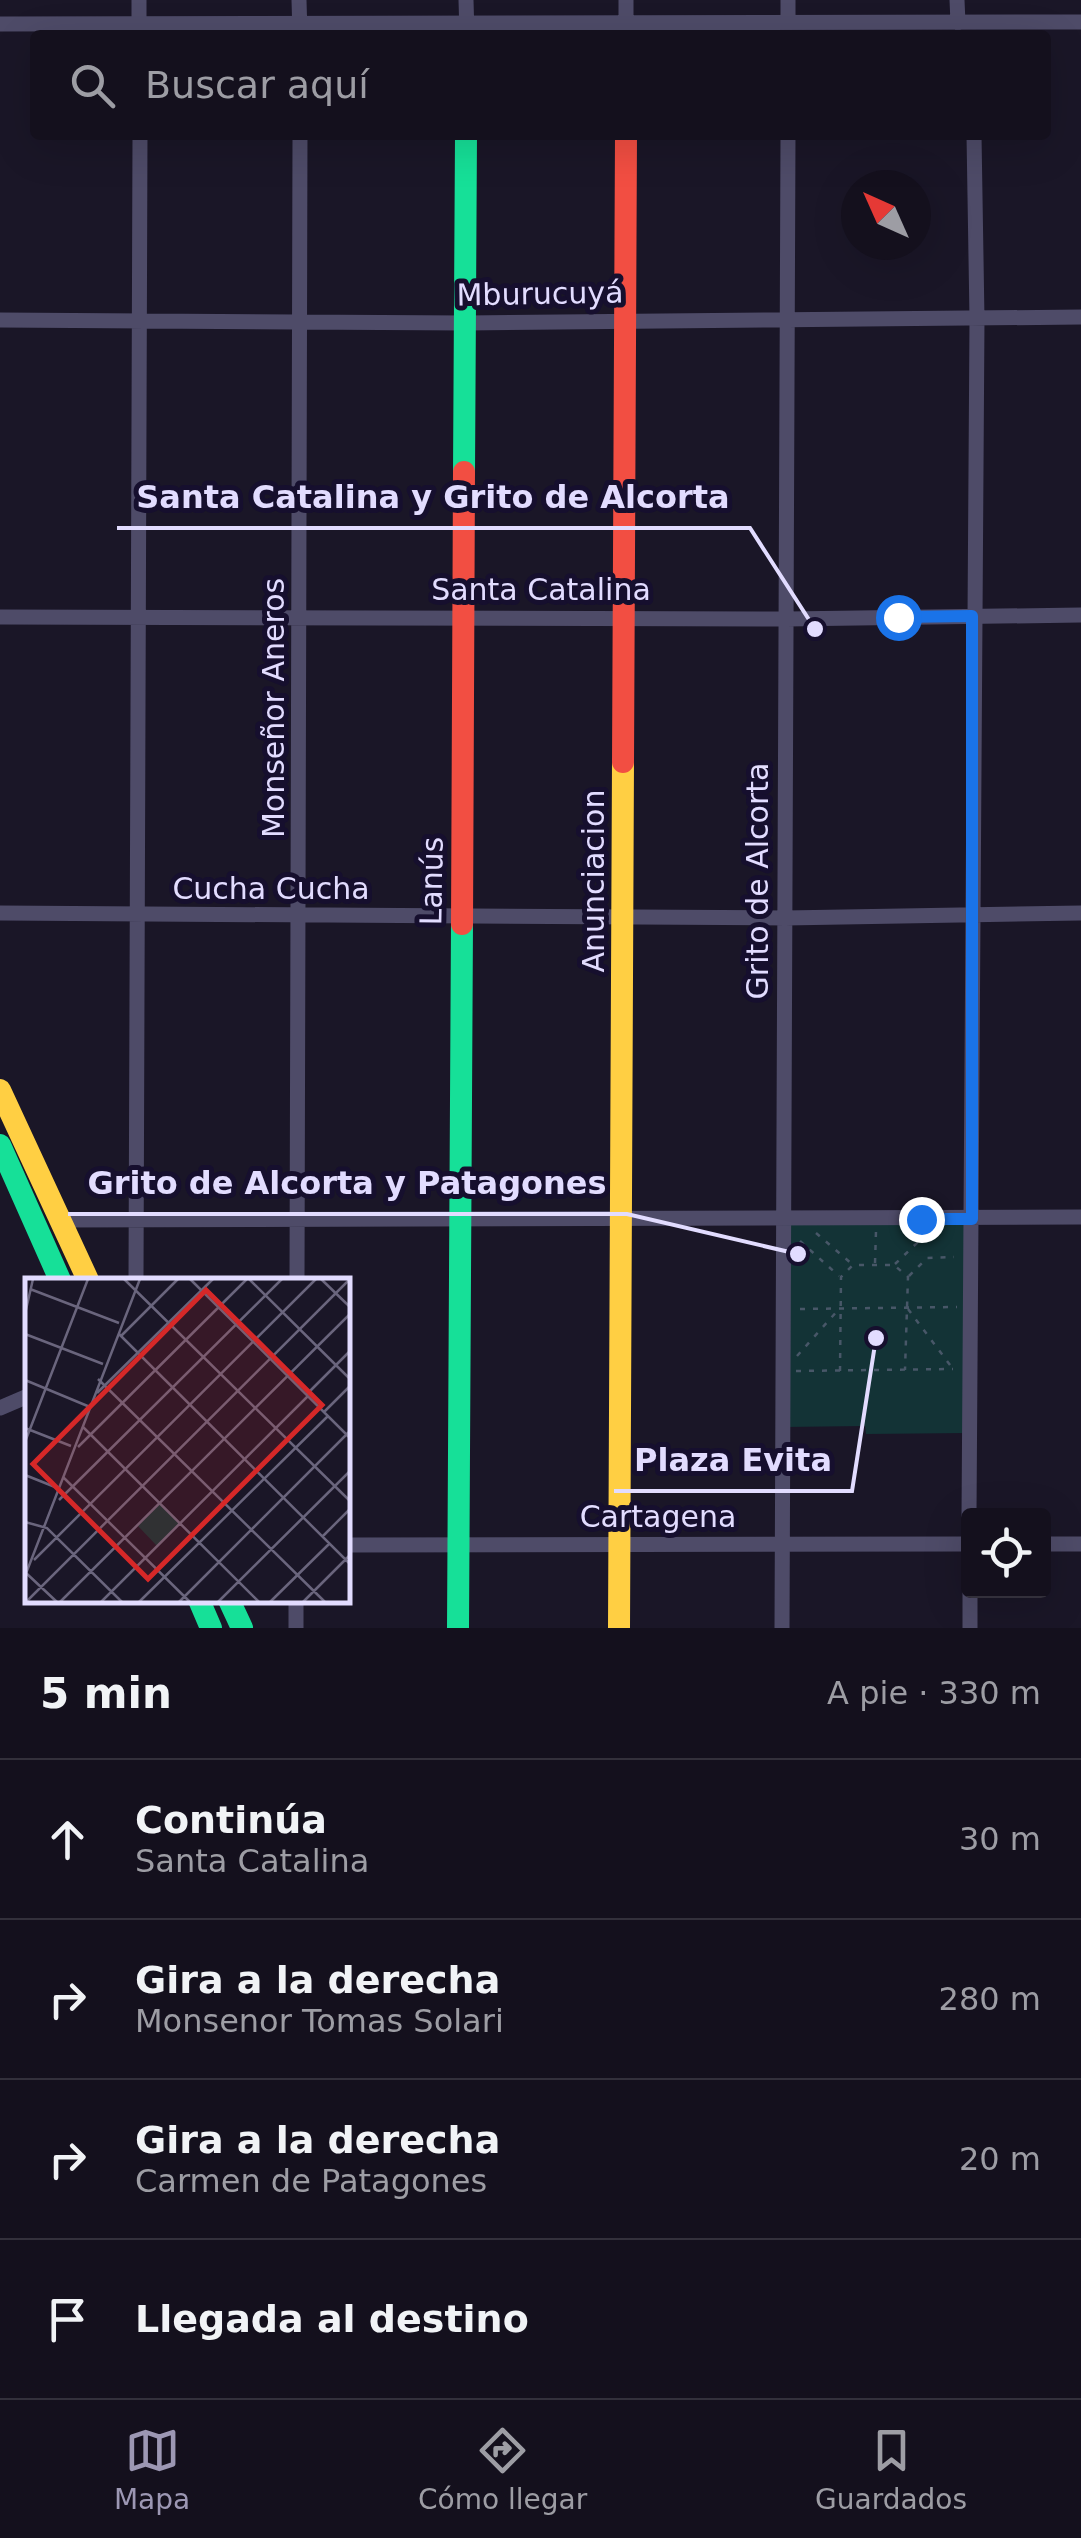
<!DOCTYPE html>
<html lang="es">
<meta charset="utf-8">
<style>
body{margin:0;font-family:"DejaVu Sans",sans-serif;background:#211e2a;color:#f1f3f6}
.controls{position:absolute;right:30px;bottom:30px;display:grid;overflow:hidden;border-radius:10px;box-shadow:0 10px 40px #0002}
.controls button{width:90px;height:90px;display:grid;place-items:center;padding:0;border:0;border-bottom:2px solid #33303b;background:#14101d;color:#f1f3f6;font:50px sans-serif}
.compass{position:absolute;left:841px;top:170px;width:90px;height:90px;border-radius:50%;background:#14101d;box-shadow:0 10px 40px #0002;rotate:315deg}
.stop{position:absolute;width:30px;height:30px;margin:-22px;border:8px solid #1a73e8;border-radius:50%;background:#fff}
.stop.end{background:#1a73e8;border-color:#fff;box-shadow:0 2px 10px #0008}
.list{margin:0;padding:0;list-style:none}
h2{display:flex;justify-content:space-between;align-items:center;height:130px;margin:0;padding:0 40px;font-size:42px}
h2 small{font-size:32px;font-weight:400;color:#9d9da4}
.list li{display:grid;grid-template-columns:65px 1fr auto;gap:30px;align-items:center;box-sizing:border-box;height:160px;padding:0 40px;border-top:2px solid #33303b}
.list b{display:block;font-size:38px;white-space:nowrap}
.list p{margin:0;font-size:32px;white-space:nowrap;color:#9d9da4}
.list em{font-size:32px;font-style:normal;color:#9d9da4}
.icon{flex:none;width:55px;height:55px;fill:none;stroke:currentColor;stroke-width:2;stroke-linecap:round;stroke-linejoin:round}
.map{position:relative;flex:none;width:1081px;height:1628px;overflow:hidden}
.search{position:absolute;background:#14101d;box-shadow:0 10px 40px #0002;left:30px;right:30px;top:30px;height:110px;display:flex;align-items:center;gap:25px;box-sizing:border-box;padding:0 35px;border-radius:10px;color:#9d9da4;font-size:38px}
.sheet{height:770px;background:#14101d}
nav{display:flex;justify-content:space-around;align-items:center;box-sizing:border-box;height:140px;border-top:2px solid #33303b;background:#14101d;font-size:28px;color:#9d9da4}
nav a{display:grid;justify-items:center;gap:5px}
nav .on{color:#9c97b3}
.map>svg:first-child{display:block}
.green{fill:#133336}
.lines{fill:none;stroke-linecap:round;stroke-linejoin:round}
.path{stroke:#485768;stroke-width:2.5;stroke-dasharray:5 8;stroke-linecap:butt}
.street{stroke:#4e4b68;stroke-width:15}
.fast{stroke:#16e098;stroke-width:22}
.slow{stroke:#ffcf43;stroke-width:22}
.jam{stroke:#f24e42;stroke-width:22}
.route{stroke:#1a73e8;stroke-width:12}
.labels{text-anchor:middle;stroke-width:10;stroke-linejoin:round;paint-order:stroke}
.street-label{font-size:30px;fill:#e2dcff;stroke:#160f2e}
.inset-road{fill:none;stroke:#6a657d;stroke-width:2.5}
.view{fill:#d62828;fill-opacity:0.15;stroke:#d62828;stroke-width:5}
.inset-edge{fill:none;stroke:#e2dcff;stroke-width:5}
.leader{fill:none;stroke:#e2dcff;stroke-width:4}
.callout-dot{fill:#e2dcff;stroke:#160f2e;stroke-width:4}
.callout-label{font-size:32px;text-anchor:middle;font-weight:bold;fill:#e2dcff;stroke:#160f2e;stroke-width:10;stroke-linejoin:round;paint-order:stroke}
</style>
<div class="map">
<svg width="1081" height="1628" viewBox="0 0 1081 1628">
<rect width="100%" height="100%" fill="#1a1627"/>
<!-- green -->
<path class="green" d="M 972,1219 L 968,1433 L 866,1434 L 865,1426 L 784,1427 L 783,1220 Z"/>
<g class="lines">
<!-- path -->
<path class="path" d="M 816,1233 L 852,1264
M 800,1241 L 839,1276
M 875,1263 L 876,1231
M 895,1264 L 918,1242 L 919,1232
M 909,1276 L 927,1258 L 954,1257
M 800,1309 L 957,1307
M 908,1309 L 953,1369
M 797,1356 L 839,1309
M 796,1371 L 953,1369
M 840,1371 L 841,1277 L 853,1265 L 894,1265 L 908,1277 L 905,1370"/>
<!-- street -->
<path class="street" d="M 139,0 L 139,35
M 299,0 L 300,35
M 466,0 L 467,35
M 626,0 L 626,35
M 957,0 L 958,23
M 0,24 L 1081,22
M 788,35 L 788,0
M 0,320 L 466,323 L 1081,317
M 0,617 L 787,619 L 1081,615
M 0,913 L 785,918 L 1081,913
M 60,1220 L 1081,1217
M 136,1280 L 140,135
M 297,1280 L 300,135
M 0,1408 L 28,1396
M 969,1516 L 977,319 L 974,135
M 1044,1544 L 1081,1544
M 348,1545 L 968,1544
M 970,1590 L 970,1628
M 296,1628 L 296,1600
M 782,1628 L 788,135"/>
<!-- fast -->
<path class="fast" d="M 464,472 L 466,135
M 0,1145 L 60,1280
M 199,1600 L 211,1628
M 229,1600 L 242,1628
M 458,1628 L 462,924"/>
<!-- slow -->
<path class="slow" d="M 0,1090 L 88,1280
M 619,1628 L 623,762"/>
<!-- jam -->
<path class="jam" d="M 623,762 L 626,135
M 462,924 L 464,472"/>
</g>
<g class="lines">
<!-- route -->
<path class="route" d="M 898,617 L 972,616 L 972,1219 L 921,1219"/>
</g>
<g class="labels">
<!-- street labels -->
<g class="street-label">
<text transform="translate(540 294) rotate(-1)" y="10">Mburucuyá</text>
<text x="541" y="600">Santa Catalina</text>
<text transform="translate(274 708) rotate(-90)" y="10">Monseñor Aneros</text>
<text transform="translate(432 881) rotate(-89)" y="10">Lanús</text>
<text transform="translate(594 881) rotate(-90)" y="10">Anunciacion</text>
<text transform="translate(758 881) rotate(-90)" y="10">Grito de Alcorta</text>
<text x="271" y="899">Cucha Cucha</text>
<text x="658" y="1527">Cartagena</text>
</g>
</g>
<!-- overview -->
<g transform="translate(25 1278)">
<rect width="325" height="325" fill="#1a1627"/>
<path d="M 135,226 L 155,246 L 132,268 L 113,248 Z" fill="#133336"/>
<path class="inset-road" d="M 99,1 L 325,223M 165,1 L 325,160M 224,1 L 325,101M 296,1 L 325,29M 5,11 L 94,45M 0,36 L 8,1M 0,56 L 78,86M 94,56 L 325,286M 96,58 L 153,1M 73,101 L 300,324M 0,102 L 65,129M 72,115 L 188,1M 281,117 L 325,73M 299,134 L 325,108M 58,149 L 234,324M 0,150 L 46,168M 0,164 L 63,1M 53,169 L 222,1M 0,197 L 30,209M 38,199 L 165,324M 34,222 L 257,1M 0,244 L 22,250 L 97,324M 297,259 L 325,231M 9,282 L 291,1M 1,295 L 32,324M 0,298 L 115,1M 1,324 L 325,1M 35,324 L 325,36M 76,324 L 283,118M 114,324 L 303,138M 154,324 L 325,153M 193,324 L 325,193M 245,324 L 304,266M 278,324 L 325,277"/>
<path class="view" d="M 181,12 L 297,127 L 123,301 L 8,186 Z"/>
<rect width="325" height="325" class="inset-edge"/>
</g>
<!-- callouts -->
<path class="leader" d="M815 629L750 528H117M798 1254L627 1214H68M876 1338L852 1491H614"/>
<g class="callout-dot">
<circle cx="815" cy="629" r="10"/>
<circle cx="798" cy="1254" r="10"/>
<circle cx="876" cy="1338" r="10"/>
</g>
<g class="callout-label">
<text x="433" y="508">Santa Catalina y Grito de Alcorta</text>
<text x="347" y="1194">Grito de Alcorta y Patagones</text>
<text x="733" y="1471">Plaza Evita</text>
</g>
</svg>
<div class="controls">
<button><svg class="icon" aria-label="locate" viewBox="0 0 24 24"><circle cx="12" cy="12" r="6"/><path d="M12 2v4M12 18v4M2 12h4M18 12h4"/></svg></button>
</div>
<svg class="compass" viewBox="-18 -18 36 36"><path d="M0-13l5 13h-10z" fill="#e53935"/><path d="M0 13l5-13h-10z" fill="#9d9da4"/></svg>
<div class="stop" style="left:898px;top:617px"></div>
<div class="stop end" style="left:921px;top:1219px"></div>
<div class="search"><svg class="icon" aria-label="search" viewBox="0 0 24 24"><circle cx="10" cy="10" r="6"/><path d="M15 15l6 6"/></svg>Buscar aquí</div>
</div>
<section class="sheet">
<h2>5 min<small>A pie · 330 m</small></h2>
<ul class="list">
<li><svg class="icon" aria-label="ahead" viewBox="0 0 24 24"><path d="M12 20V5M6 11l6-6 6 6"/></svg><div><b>Continúa</b><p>Santa Catalina</p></div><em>30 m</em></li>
<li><svg class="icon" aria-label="right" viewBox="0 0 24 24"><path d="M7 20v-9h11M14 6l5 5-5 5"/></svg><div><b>Gira a la derecha</b><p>Monsenor Tomas Solari</p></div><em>280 m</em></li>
<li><svg class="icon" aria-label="right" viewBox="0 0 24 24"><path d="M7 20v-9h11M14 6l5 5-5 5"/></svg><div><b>Gira a la derecha</b><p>Carmen de Patagones</p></div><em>20 m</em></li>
<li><svg class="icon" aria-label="arrive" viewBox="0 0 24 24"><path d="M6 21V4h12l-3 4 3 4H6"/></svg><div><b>Llegada al destino</b></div></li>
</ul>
</section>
<nav>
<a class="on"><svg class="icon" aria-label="map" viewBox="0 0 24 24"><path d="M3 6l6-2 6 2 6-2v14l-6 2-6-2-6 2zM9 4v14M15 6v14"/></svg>Mapa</a>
<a><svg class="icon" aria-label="directions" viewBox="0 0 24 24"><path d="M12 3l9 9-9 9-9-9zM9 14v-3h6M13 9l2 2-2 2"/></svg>Cómo llegar</a>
<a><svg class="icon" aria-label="saved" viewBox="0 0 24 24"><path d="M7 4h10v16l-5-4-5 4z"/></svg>Guardados</a>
</nav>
